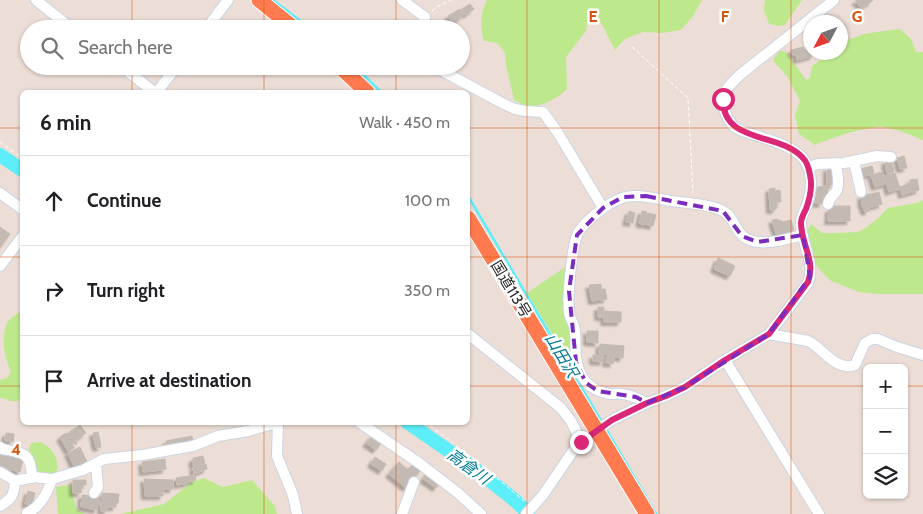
<!DOCTYPE html>
<meta charset="utf-8">
<style>
body{margin:0;font-family:Cabin,"Noto Sans JP",sans-serif;background:#f6f6f6;color:#202124}
.controls{position:absolute;right:15px;bottom:15px;display:grid;overflow:hidden;border-radius:8px;box-shadow:0 1px 4px #0004}
.controls button{width:45px;height:45px;display:grid;place-items:center;padding:0;border:0;border-bottom:1px solid #e0e0e0;background:#fff;color:#202124;font:25px sans-serif}
.compass{position:absolute;left:803px;top:15px;width:45px;height:45px;border-radius:50%;background:#fff;box-shadow:0 1px 4px #0004;rotate:229deg}
.stop{position:absolute;width:15px;height:15px;margin:-11px;border:4px solid #db2777;border-radius:50%;background:#fff}
.stop.end{background:#db2777;border-color:#fff;box-shadow:0 1px 5px #0008}
.list{margin:0;padding:0;list-style:none}
h2{display:flex;justify-content:space-between;align-items:center;height:65px;margin:0;padding:0 20px;font-size:21px}
h2 small{font-size:16px;font-weight:400;color:#757577}
.list li{display:grid;grid-template-columns:32px 1fr auto;gap:15px;align-items:center;box-sizing:border-box;height:90px;padding:0 20px;border-top:1px solid #e0e0e0}
.list b{display:block;font-size:19px;white-space:nowrap}
.list em{font-size:16px;font-style:normal;color:#757577}
.icon{flex:none;width:28px;height:28px;fill:none;stroke:currentColor;stroke-width:2;stroke-linecap:round;stroke-linejoin:round}
.map{position:relative;flex:none;width:923px;height:514px;overflow:hidden}
.search{position:absolute;background:#fff;box-shadow:0 1px 4px #0004;left:20px;top:20px;width:450px;height:55px;display:flex;align-items:center;gap:12px;box-sizing:border-box;padding:0 18px;border-radius:28px;color:#757577;font-size:19px}
.panel{position:absolute;background:#fff;box-shadow:0 1px 4px #0004;left:20px;top:90px;width:450px;height:335px;border-radius:8px}
.map>svg:first-child{display:block}
.green{fill:#bde98c}
.lines{fill:none;stroke-linecap:round;stroke-linejoin:round}
.stream{stroke:#5deefa;stroke-width:2.5}
.river{stroke:#5deefa;stroke-width:14}
.building{fill:#c2bab3;stroke:#c7bab0;filter:url(#shadow)}
.minor-casing{stroke:#cbd4e2;stroke-width:12}
.highway-casing{stroke:#fff;stroke-width:17}
.path{stroke:#fff;stroke-width:1;stroke-dasharray:4 2.5;stroke-linecap:butt}
.minor{stroke:#fff;stroke-width:10}
.highway{stroke:#ff7a4e;stroke-width:15}
.route{stroke:#db2777;stroke-width:6}
.marked{fill:none;stroke:#7b2cbf;stroke-width:4;stroke-dasharray:10 6;stroke-linejoin:round}
.grid{fill:none;stroke:#d5540f;stroke-width:1;stroke-opacity:0.55}
.labels{text-anchor:middle;stroke-width:5;stroke-linejoin:round;paint-order:stroke}
.street-label{font-size:15px;fill:#272727;stroke:#fff}
.water-label{font-size:16px;font-style:italic;fill:#027c94;stroke:#fff}
.grid-label{font-size:16px;text-anchor:middle;font-weight:bold;fill:#d5540f;stroke:#fff;stroke-width:5;stroke-linejoin:round;paint-order:stroke}
</style>
<div class="map">
<svg width="923" height="514" viewBox="0 0 923 514">
<defs>
<filter id="shadow"><feDropShadow dx="-3.5" dy="3.5" stdDeviation="1" flood-color="#0004"/></filter>
</defs>
<rect width="100%" height="100%" fill="#ecded6"/>
<!-- green -->
<path class="green" d="M 487,0 L 702,0 L 693,16 L 681,30 L 662,33 L 643,32 L 625,39 L 615,50 L 598,17 L 588,18 L 586,31 L 566,57 L 567,89 C 556,100 544,104 529,108 L 514,100 L 506,65 L 505,53 L 497,43 L 484,41 C 480,27 480,14 487,0 Z
M 765,0 L 802,0 L 785,25 L 778,26 L 769,24 L 764,10 Z
M 900,29 L 911,39 L 916,52 L 923,52 L 923,140 C 912,135 889,126 878,127 C 857,129 835,137 815,145 L 799,134 L 795,115 L 800,101 L 787,76 L 774,62 L 774,58 L 780,51 L 786,52 L 806,80 L 810,78 L 812,66 L 830,53 L 840,52 L 841,45 C 857,32 880,32 900,29 Z
M 923,200 L 923,294 L 877,294 L 859,292 L 831,281 L 820,270 L 813,260 L 805,235 L 811,224 L 822,233 L 837,233 L 858,232 L 867,227 L 878,218 L 888,208 L 917,203 Z
M 567,266 L 563,307 L 570,328 L 572,356 L 562,350 L 527,293 Z
M 19,312 L 22,312 L 22,398 C 14,405 9,399 0,398 L 0,380 L 7,378 L 11,371 C 4,359 0,332 9,320 C 12,317 16,315 19,312 Z
M 41,442 C 45,445 50,447 53,452 C 58,460 62,476 47,476 C 43,476 39,474 35,474 L 32,458 L 28,451 L 31,443 Z
M 204,478 L 223,487 L 252,480 L 275,506 L 277,514 L 120,514 L 164,504 L 192,482 Z
M 70,485 L 77,510 L 85,514 L 58,514 L 56,487 Z"/>
<g class="lines">
<!-- stream -->
<path class="stream" d="M 273,0 L 311,29
M 354,66 L 381,92
M 468,196 L 603,424
M 606,429 L 656,514"/>
<!-- river -->
<path class="river" d="M 0,155 L 22,170
M 407,422 L 481,473 C 496,487 516,498 528,514"/>
</g>
<!-- building -->
<path class="building" d="M 855,0 L 873,0 L 862,9 Z
M 470,4 L 474,9 L 466,15 L 462,9 Z
M 460,9 L 464,15 L 453,24 L 448,16 Z
M 810,46 L 810,52 L 813,52 L 814,55 L 810,57 L 809,54 L 808,54 L 809,57 L 797,60 L 796,55 L 793,55 L 791,50 L 803,47 L 804,50 Z
M 904,156 L 907,168 L 900,169 L 897,158 Z
M 892,160 L 894,172 L 887,173 L 885,161 Z
M 872,166 L 874,173 L 862,177 L 860,169 Z
M 827,168 L 833,168 L 833,185 L 827,185 Z
M 882,172 L 885,184 L 875,187 L 871,175 Z
M 895,173 L 900,188 L 889,192 L 884,176 Z
M 917,179 L 919,190 L 902,195 L 900,187 L 911,183 L 910,180 Z
M 827,186 L 828,195 L 823,195 L 822,204 L 815,203 L 817,187 Z
M 775,188 L 775,191 L 780,190 L 781,202 L 776,202 L 777,208 L 775,209 L 775,210 L 770,210 L 769,189 Z
M 879,192 L 882,204 L 868,208 L 869,211 L 865,212 L 861,202 L 862,202 L 861,196 Z
M 833,206 L 850,206 L 850,221 L 828,221 L 829,209 L 833,209 Z
M 629,211 L 635,213 L 633,223 L 626,222 Z
M 642,211 L 647,212 L 644,225 L 639,223 Z
M 648,213 L 656,215 L 653,226 L 645,224 Z
M 778,219 L 778,221 L 781,220 L 782,222 L 791,220 L 794,230 L 792,231 L 792,232 L 777,236 L 772,220 Z
M 0,227 L 10,234 L 0,248 Z
M 718,258 L 735,266 L 730,276 L 714,269 Z
M 601,284 L 601,289 L 605,289 L 607,299 L 592,301 L 589,285 Z
M 598,307 L 604,307 L 604,317 L 598,317 Z
M 605,311 L 621,312 L 621,322 L 604,322 Z
M 587,331 L 598,331 L 598,343 L 587,342 Z
M 600,344 L 624,346 L 623,358 L 614,357 L 613,364 L 606,363 L 607,354 L 599,354 Z
M 593,355 L 604,356 L 603,362 L 593,361 Z
M 80,425 L 86,433 L 75,441 L 77,444 L 76,445 L 67,434 Z
M 98,432 L 101,447 L 96,448 L 93,433 Z
M 6,433 L 14,434 L 13,442 L 5,441 Z
M 66,433 L 74,448 L 68,451 L 60,437 Z
M 373,435 L 382,442 L 376,450 L 366,443 Z
M 192,436 L 193,443 L 168,448 L 166,441 Z
M 80,447 L 87,462 L 75,468 L 68,453 Z
M 0,452 L 24,455 L 20,472 L 0,467 Z
M 203,456 L 205,463 L 193,465 L 192,460 L 194,460 L 193,458 Z
M 375,457 L 386,464 L 382,471 L 371,464 Z
M 165,459 L 166,469 L 161,470 L 143,472 L 142,462 Z
M 399,462 L 408,470 L 413,464 L 421,470 L 406,488 L 389,474 Z
M 206,464 L 207,469 L 194,474 L 193,467 Z
M 429,471 L 441,481 L 436,488 L 423,479 Z
M 195,475 L 196,480 L 188,482 L 188,483 L 177,485 L 176,478 Z
M 144,479 L 173,480 L 173,489 L 163,489 L 163,496 L 145,496 Z
M 73,480 L 86,480 L 86,485 L 81,485 L 81,493 L 73,493 Z
M 28,491 L 35,493 L 32,505 L 25,504 Z
M 102,493 L 119,494 L 118,503 L 116,503 L 116,507 L 108,507 L 107,511 L 101,511 Z
M 82,495 L 98,496 L 98,498 L 99,498 L 99,501 L 100,501 L 100,505 L 98,505 L 97,510 L 81,507 Z"/>
<g class="lines">
<!-- minor casing -->
<g class="minor-casing">
<path id="minor" d="M 36,0 L 72,29
M 402,0 L 425,17 L 421,29
M 206,29 L 228,0
M 121,66 L 154,92
M 433,66 L 502,103 L 515,109 L 525,111 L 543,112 L 558,133 L 603,208
M 157,92 L 177,66
M 854,162 L 861,192
M 808,167 L 818,164 L 844,163 L 877,156 L 891,157
M 0,193 L 22,209
M 828,204 C 830,196 834,196 837,190 C 840,182 837,172 836,164
M 0,266 L 22,237
M 468,334 L 561,408 L 571,421 L 581,442
M 769,334 L 808,341 C 823,348 836,372 855,365 L 865,343 L 872,339 L 878,339 L 897,347 L 923,355
M 725,360 L 819,514
M 647,403 C 639,399 632,395 622,394 C 619,393 615,394 611,394 C 593,392 581,381 577,363 C 574,351 577,338 574,326 C 572,321 569,316 569,312 C 567,297 572,245 578,233 C 585,221 609,202 622,198 C 636,193 657,199 671,201 C 686,203 710,204 723,211 C 738,219 733,239 758,242 C 773,244 789,238 803,235
M 359,422 L 419,463 L 458,493 L 481,514
M 278,423 L 277,456 L 293,495 L 297,514
M 0,447 L 2,449 C 24,453 31,452 32,478
M 0,472 L 15,481 L 34,477 L 52,479 L 83,470 L 104,459 L 142,455 L 193,446 L 218,436 L 248,431 L 279,422
M 94,493 L 98,487 L 96,463
M 0,506 C 12,499 14,495 15,481
M 27,513 C 40,507 48,492 52,479
M 402,514 L 414,482
M 526,514 L 543,495 L 573,451 L 589,436 L 612,420 L 647,403 L 666,396 L 685,387 L 725,360 L 769,334 L 808,283 C 816,262 801,244 801,223 C 801,217 805,210 807,205 C 812,190 813,174 805,161 C 797,148 771,140 758,136 C 750,133 740,132 733,126 C 729,121 726,115 724,109 C 719,94 731,83 741,74 L 834,0"/>
</g>
<!-- highway casing -->
<g class="highway-casing">
<path id="highway" d="M 259,0 L 295,29
M 339,66 L 367,92
M 468,218 L 647,514"/>
</g>
<!-- path -->
<path class="path" d="M 432,11 L 436,7 L 451,0
M 632,47 L 688,98 L 693,193
M 0,142 L 22,158
M 425,422 L 478,462 L 524,501"/>
<!-- minor -->
<use href="#minor" class="minor"/>
<!-- highway -->
<use href="#highway" class="highway"/>
</g>
<g class="lines">
<!-- route -->
<path class="route" d="M 581,442 L 612,420 L 647,403 L 666,396 L 685,387 L 725,360 L 769,334 L 808,282 C 816,261 801,244 801,223 C 801,218 804,213 806,209 C 810,198 813,187 810,175 C 809,169 807,162 803,158 C 780,132 722,144 723,99"/>
</g>
<!-- marked area -->
<path class="marked" d="M 646,196 L 723,211 L 742,236 L 758,242 L 803,235 L 810,277 L 769,334 L 685,387 L 647,403 L 636,397 L 598,391 L 586,383 L 576,362 L 569,291 L 577,235 L 603,208 L 623,197 Z"/>
<!-- grid -->
<path class="grid" d="M 132,0 L 132,29M 264,0 L 264,29M 396,0 L 396,29M 527,0 L 527,514M 659,0 L 659,514M 791,0 L 791,514M 132,66 L 132,92M 264,66 L 264,92M 396,66 L 396,92M 0,128 L 22,128M 468,128 L 923,128M 0,257 L 22,257M 468,257 L 923,257M 0,386 L 22,386M 468,386 L 867,386M 904,386 L 923,386M 132,422 L 132,514M 264,422 L 264,514M 396,422 L 396,514"/>
<g class="labels">
<!-- street labels -->
<g class="street-label">
<text transform="translate(511 289) rotate(59)" y="5">国道113号</text>
</g>
<!-- water labels -->
<g class="water-label">
<text transform="translate(562 355) rotate(59)" y="6">山田沢</text>
<text transform="translate(469 466) rotate(36)" y="6">高倉川</text>
</g>
</g>
<g class="grid-label">
<text x="593" y="22">E</text>
<text x="725" y="22">F</text>
<text x="857" y="22">G</text>
<text x="16" y="455">4</text>
</g>
</svg>
<div class="controls">
<button>+</button>
<button>−</button>
<button><svg class="icon" aria-label="layers" viewBox="0 0 24 24"><path d="M12 4l9 5-9 5-9-5zM3 14l9 5 9-5"/></svg></button>
</div>
<svg class="compass" viewBox="-18 -18 36 36"><path d="M0-13l5 13h-10z" fill="#e53935"/><path d="M0 13l5-13h-10z" fill="#757577"/></svg>
<div class="stop" style="left:723px;top:99px"></div>
<div class="stop end" style="left:581px;top:442px"></div>
<div class="search"><svg class="icon" aria-label="search" viewBox="0 0 24 24"><circle cx="10" cy="10" r="6"/><path d="M15 15l6 6"/></svg>Search here</div>
<section class="panel">
<h2>6 min<small>Walk · 450 m</small></h2>
<ul class="list">
<li><svg class="icon" aria-label="ahead" viewBox="0 0 24 24"><path d="M12 20V5M6 11l6-6 6 6"/></svg><div><b>Continue</b></div><em>100 m</em></li>
<li><svg class="icon" aria-label="right" viewBox="0 0 24 24"><path d="M7 20v-9h11M14 6l5 5-5 5"/></svg><div><b>Turn right</b></div><em>350 m</em></li>
<li><svg class="icon" aria-label="arrive" viewBox="0 0 24 24"><path d="M6 21V4h12l-3 4 3 4H6"/></svg><div><b>Arrive at destination</b></div></li>
</ul>
</section>
</div>
